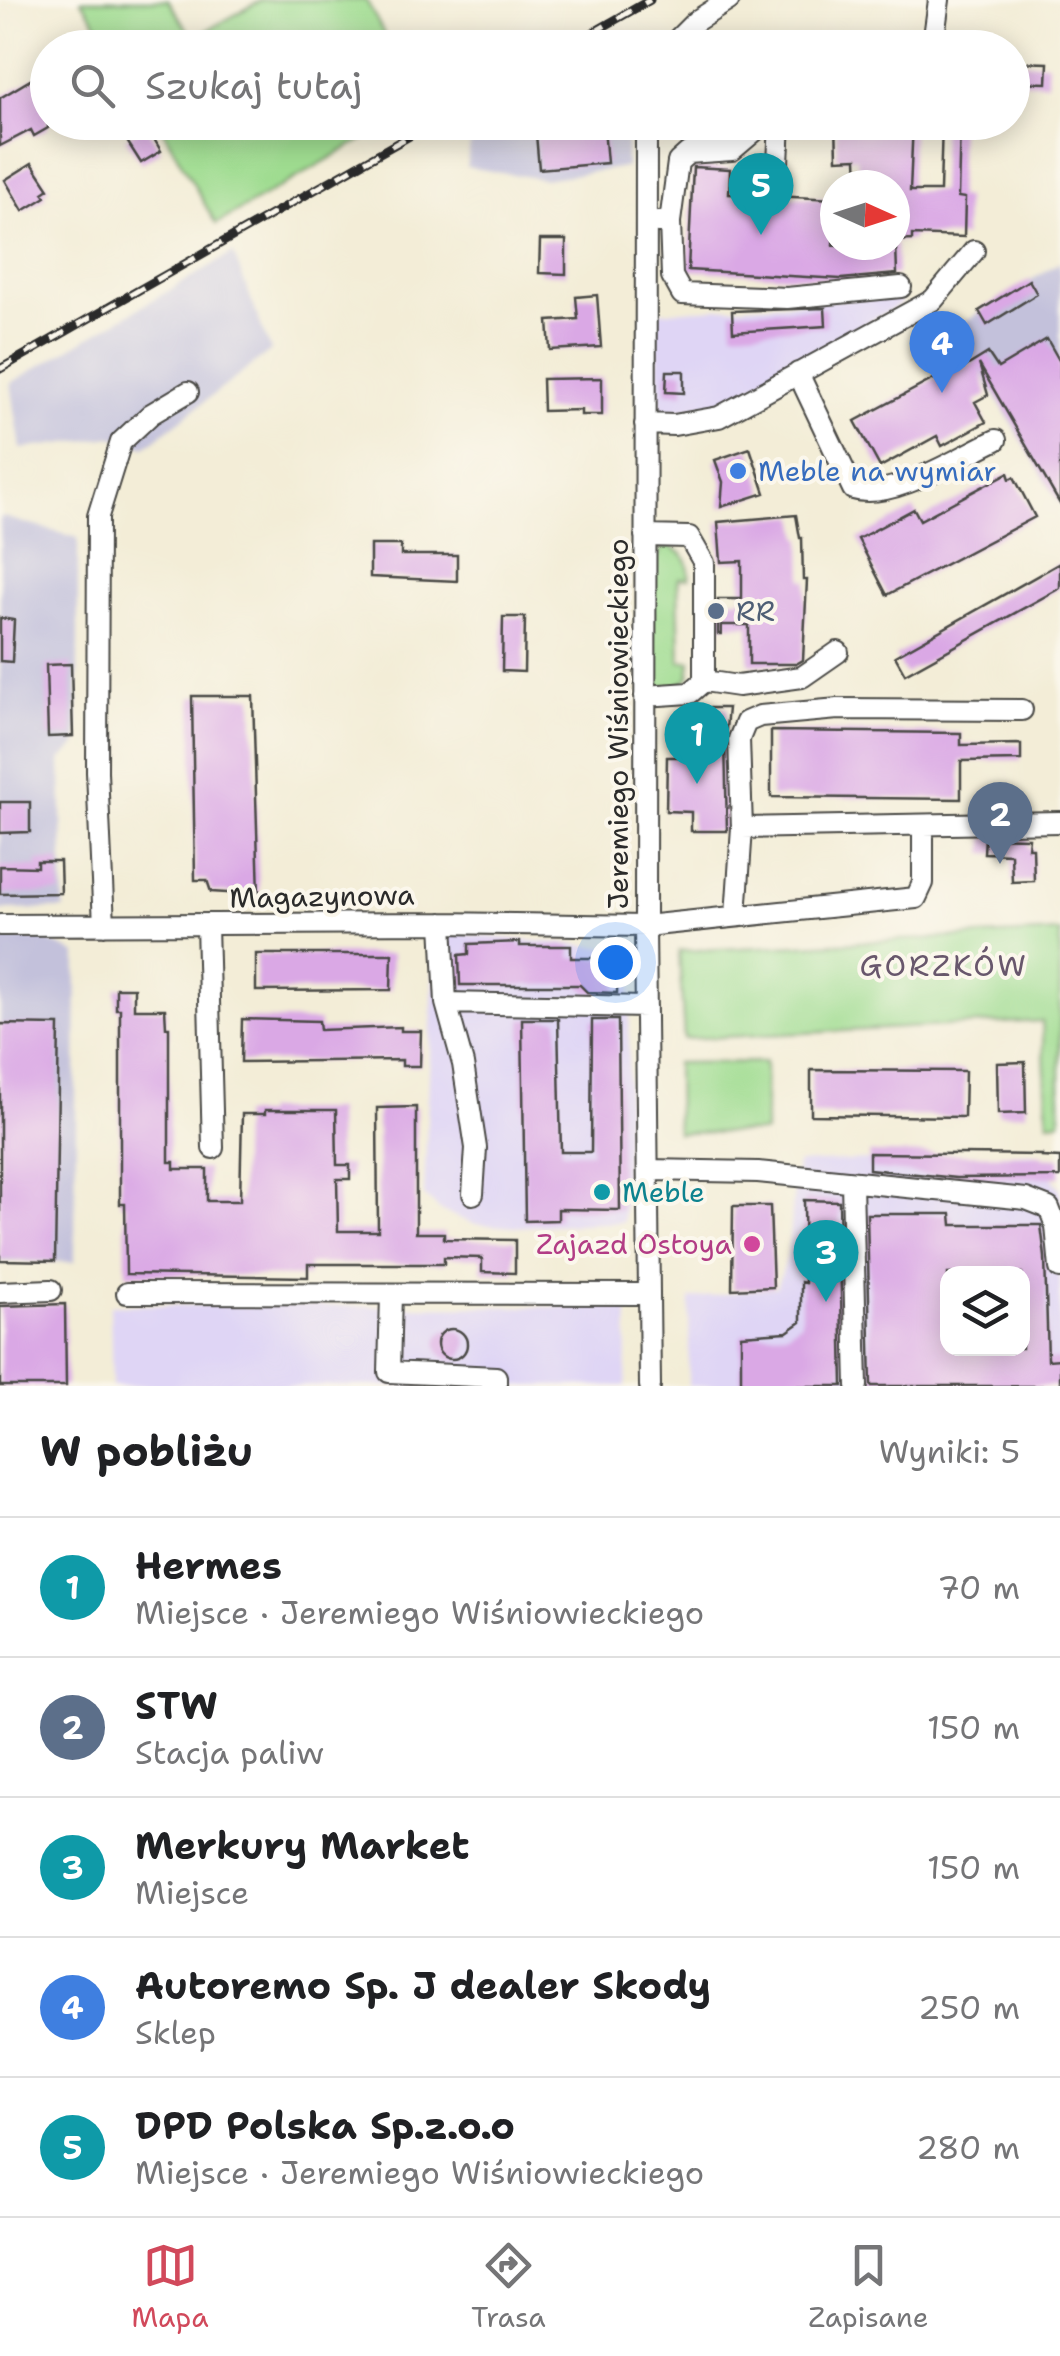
<!DOCTYPE html>
<html lang="pl">
<meta charset="utf-8">
<style>
body{margin:0;font-family:"Shantell Sans",sans-serif;background:#f2f2f2;color:#202124}
.controls{position:absolute;right:30px;bottom:30px;display:grid;overflow:hidden;border-radius:20px;box-shadow:0 5px 25px #0003}
.controls button{width:90px;height:90px;display:grid;place-items:center;padding:0;border:0;border-bottom:2px solid #e0e0e0;background:#fff;color:#202124;font:50px sans-serif}
.compass{position:absolute;left:820px;top:170px;width:90px;height:90px;border-radius:50%;background:#fff;box-shadow:0 5px 25px #0003;rotate:93deg}
.you{position:absolute;left:615px;top:962px;width:35px;height:35px;margin:-25px;border:8px solid #fff;border-radius:50%;background:#1a73e8;box-shadow:0 0 0 15px #1a73e833}
.badge{display:grid;place-items:center;width:65px;height:65px;border-radius:50%;background:#d1495b;color:#fff;font-size:32px;font-weight:700}
.pin{position:absolute;translate:-50% -82px;filter:drop-shadow(0 2px 5px #0008)}
.pin::after{content:'';position:absolute;top:52px;width:35px;height:30px;background:inherit;clip-path:polygon(0 0,100% 0,50% 100%)}
.list{margin:0;padding:0;list-style:none}
h2{display:flex;justify-content:space-between;align-items:center;height:130px;margin:0;padding:0 40px;font-size:42px}
h2 small{font-size:32px;font-weight:400;color:#757577}
.list li{display:grid;grid-template-columns:65px 1fr auto;gap:30px;align-items:center;box-sizing:border-box;height:140px;padding:0 40px;border-top:2px solid #e0e0e0}
.list b{display:block;font-size:38px;white-space:nowrap}
.list p{margin:0;font-size:32px;white-space:nowrap;color:#757577}
.list em{font-size:32px;font-style:normal;color:#757577}
.icon{flex:none;width:55px;height:55px;fill:none;stroke:currentColor;stroke-width:2;stroke-linecap:round;stroke-linejoin:round}
.map{position:relative;flex:none;width:1060px;height:1386px;overflow:hidden}
.search{position:absolute;background:#fff;box-shadow:0 5px 25px #0003;left:30px;right:30px;top:30px;height:110px;display:flex;align-items:center;gap:25px;box-sizing:border-box;padding:0 35px;border-radius:55px;color:#757577;font-size:38px}
.sheet{height:830px;background:#fff}
nav{display:flex;justify-content:space-around;align-items:center;box-sizing:border-box;height:140px;border-top:2px solid #e0e0e0;background:#fff;font-size:28px;color:#757577}
nav a{display:grid;justify-items:center;gap:5px}
nav .on{color:#d1495b}
.map>svg:first-child{display:block}
.built{fill:#dfd5f5;fill-rule:evenodd}
.industrial{fill:#c3c1db}
.green{fill:#9fdc90;stroke:#65845e;stroke-width:2.5}
.building{fill:#daa8e5;fill-rule:evenodd}
.lines{fill:none;stroke-linecap:round;stroke-linejoin:round}
.minor-casing{stroke:#494845;stroke-width:24}
.minor{stroke:#fff;stroke-width:20}
.rail-casing{stroke:#2b2b2b;stroke-width:9}
.rail{stroke:#fbf7ec;stroke-width:5;stroke-dasharray:15;stroke-linecap:butt}
.shop-dot{fill:#3f7fe0;stroke:#fbf7ec;stroke-width:4}
.service-dot{fill:#5c6f8a;stroke:#fbf7ec;stroke-width:4}
.culture-dot{fill:#0f9aa8;stroke:#fbf7ec;stroke-width:4}
.hotel-dot{fill:#d1479c;stroke:#fbf7ec;stroke-width:4}
.labels{text-anchor:middle;stroke-width:8;stroke-linejoin:round;paint-order:stroke}
.shop-label{font-size:28px;fill:#366cbe;stroke:#fbf7ec;text-anchor:start}
.service-label{font-size:28px;fill:#4e5e75;stroke:#fbf7ec;text-anchor:start}
.street-label{font-size:28px;fill:#2b2b2b;stroke:#fbf7ec}
.culture-label{font-size:28px;fill:#0d838f;stroke:#fbf7ec;text-anchor:start}
.hotel-label{font-size:28px;fill:#b23c85;stroke:#fbf7ec;text-anchor:end}
.neighbourhood-label{font-size:30px;letter-spacing:2.5px;fill:#68576c;stroke:#fbf7ec}
</style>
<div class="map">
<svg width="1060" height="1386" viewBox="0 0 1060 1386">
<rect width="100%" height="100%" fill="#fbf7ec"/>
<filter id="ink" filterUnits="userSpaceOnUse"><feTurbulence type="fractalNoise" baseFrequency=".01" numOctaves="2"/><feDisplacementMap in="SourceGraphic" scale="20" xChannelSelector="R" yChannelSelector="G"/><feConvolveMatrix kernelMatrix="1 2 1 2 8 2 1 2 1" color-interpolation-filters="sRGB"/></filter>
<filter id="wash" filterUnits="userSpaceOnUse"><feTurbulence type="fractalNoise" baseFrequency=".0048" numOctaves="4" result="noise"/><feDisplacementMap in="SourceGraphic" scale="40" xChannelSelector="R" yChannelSelector="G"/><feGaussianBlur stdDeviation="2.25" result="paint"/><feColorMatrix in="noise" values="0 0 0 0 0 0 0 0 0 0 0 0 0 0 0 0 0 1.4 0 .05"/><feComposite in="paint" operator="in"/></filter>
<g filter="url(#wash)">
<rect width="100%" height="100%" fill="#f3edd7"/>
<!-- built -->
<path class="built" d="M 899,296 L 901,304 L 719,405 L 660,412 L 656,312 Z
M 435,932 L 632,950 L 623,1222 L 514,1227 L 474,1224 L 441,1211 L 424,1196 Z
M 1036,1153 L 1060,1189 L 1060,1386 L 688,1386 L 690,1299 L 776,1287 L 787,1257 L 797,1163 ZM 948,1274 L 1022,1274 L 1022,1348 L 948,1348 Z
M 110,1305 L 628,1307 L 626,1386 L 112,1386 Z"/>
<!-- industrial -->
<path class="industrial" d="M 501,123 L 626,123 L 626,167 L 543,179 L 466,167 L 471,140 Z
M 233,253 L 271,351 L 145,447 L 112,437 L 21,449 L 11,383 Z
M 1060,262 L 1060,505 L 955,328 Z
M 0,516 L 78,538 L 78,744 L 61,760 L 64,909 L 0,910 Z
M 0,938 L 41,938 L 77,954 L 75,1262 L 0,1262 Z"/>
<!-- green -->
<path class="green" d="M 81,0 L 168,0 L 193,38 L 262,0 L 366,0 L 391,47 L 113,47 Z
M 159,123 L 391,123 L 216,224 Z
M 666,545 C 683,552 690,558 689,578 L 679,578 L 678,585 L 680,661 L 691,661 L 689,677 C 680,686 671,691 657,685 L 654,675 C 653,646 642,562 666,545 Z
M 1060,932 L 1060,1121 L 1048,1122 L 1042,1021 L 684,1039 L 679,951 Z
M 765,1062 L 765,1132 L 677,1133 L 676,1063 Z"/>
<g id="blocks">
<!-- building -->
<path class="building" d="M 1014,62 L 1048,63 L 1047,83 L 1013,82 Z
M 37,76 L 48,94 L 48,128 L 34,136 L 31,130 L 0,146 L 0,98 Z
M 836,122 L 913,122 L 910,191 L 940,191 L 942,122 L 960,122 L 958,197 L 965,198 L 964,237 L 912,235 L 912,240 L 895,241 L 895,185 L 858,185 L 857,158 L 837,159 Z
M 146,125 L 161,151 L 141,163 L 125,138 Z
M 604,128 L 607,163 L 539,169 L 536,134 Z
M 32,163 L 49,189 L 43,193 L 46,197 L 23,211 L 5,180 Z
M 693,167 L 730,169 L 729,194 L 835,199 L 833,245 L 896,245 L 897,274 L 841,279 L 688,270 Z
M 540,240 L 566,240 L 566,274 L 539,273 Z
M 1029,280 L 1037,294 L 987,325 L 979,311 Z
M 597,295 L 601,347 L 550,350 L 548,321 L 578,319 L 576,297 Z
M 825,308 L 826,326 L 733,332 L 732,311 Z
M 1047,339 L 1060,362 L 1060,504 L 979,364 L 988,395 L 975,402 L 986,422 L 942,446 L 937,436 L 880,467 L 855,421 L 960,365 L 962,369 L 988,353 L 998,368 Z
M 667,371 L 684,371 L 684,393 L 666,392 Z
M 602,378 L 602,415 L 581,415 L 581,410 L 543,411 L 542,379 Z
M 750,448 L 765,493 L 721,507 L 723,482 L 715,460 Z
M 1008,473 L 1010,479 L 1014,477 L 1035,517 L 887,595 L 858,539 L 914,509 L 920,520 Z
M 796,515 L 800,538 L 802,538 L 803,580 L 807,580 L 803,660 L 796,664 L 749,664 L 749,625 L 721,625 L 721,634 L 718,634 L 718,599 L 742,599 L 742,561 L 721,562 L 718,522 Z
M 370,545 L 401,545 L 401,555 L 457,555 L 457,581 L 370,577 Z
M 1060,563 L 1060,588 L 905,674 L 895,656 Z
M 503,617 L 525,617 L 524,672 L 502,671 Z
M 0,618 L 14,620 L 12,662 L 0,661 Z
M 71,664 L 73,736 L 48,737 L 46,665 Z
M 192,696 L 253,696 L 259,895 L 211,892 L 207,880 L 195,880 Z
M 695,708 L 728,708 L 725,739 L 727,831 L 691,831 L 691,812 L 666,811 L 667,757 L 695,757 Z
M 771,731 L 961,733 L 961,745 L 1021,744 L 1021,760 L 961,761 L 961,799 L 771,797 Z
M 0,802 L 30,802 L 30,832 L 0,833 Z
M 985,837 L 1029,838 L 1028,848 L 1033,848 L 1034,881 L 1012,882 L 1011,854 L 984,853 Z
M 37,861 L 60,861 L 61,893 L 0,894 L 0,866 L 37,867 Z
M 520,942 L 520,946 L 571,946 L 571,958 L 613,958 L 618,963 L 617,993 L 587,992 L 580,985 L 460,985 L 459,955 L 469,954 L 469,944 Z
M 256,954 L 392,954 L 391,990 L 256,991 Z
M 116,988 L 134,988 L 134,1009 L 165,1009 L 166,1027 L 169,1027 L 169,1162 L 174,1162 L 174,1169 L 207,1169 L 207,1201 L 240,1201 L 242,1114 L 265,1114 L 265,1110 L 336,1110 L 337,1165 L 350,1165 L 350,1179 L 337,1179 L 338,1231 L 378,1231 L 377,1108 L 416,1107 L 416,1233 L 444,1233 L 444,1239 L 515,1240 L 515,1273 L 482,1272 L 482,1258 L 444,1257 L 444,1264 L 308,1264 L 308,1277 L 126,1274 L 125,1204 L 120,1204 L 120,1009 L 116,1009 Z
M 242,1019 L 319,1021 L 320,1030 L 401,1027 L 401,1031 L 421,1031 L 420,1066 L 402,1066 L 402,1060 L 241,1062 Z
M 522,1019 L 558,1019 L 561,1152 L 591,1152 L 592,1020 L 618,1020 L 620,1210 L 558,1209 L 558,1220 L 525,1221 Z
M 0,1024 L 59,1025 L 55,1261 L 0,1260 Z
M 1025,1062 L 1026,1113 L 998,1114 L 997,1063 Z
M 811,1070 L 965,1071 L 964,1117 L 811,1115 Z
M 869,1153 L 1042,1155 L 1042,1157 L 1060,1158 L 1060,1177 L 956,1178 L 869,1169 Z
M 804,1200 L 839,1201 L 843,1386 L 741,1386 L 741,1335 L 787,1332 L 801,1322 L 801,1282 L 805,1283 Z
M 733,1206 L 770,1206 L 773,1287 L 732,1289 Z
M 867,1214 L 951,1214 L 952,1225 L 1041,1225 L 1045,1257 L 1048,1360 L 1060,1359 L 1060,1386 L 871,1386 ZM 948,1274 L 1022,1274 L 1022,1348 L 948,1348 Z
M 65,1304 L 66,1386 L 0,1386 L 0,1306 Z
M437 1344a15 15 0 1 1 30 0a15 15 0 1 1-30 0Z"/>
</g>
</g>
<g filter="url(#ink)">
<use href="#blocks" fill-opacity="0" stroke="#494845" stroke-width="2.5"/>
<g class="lines">
<!-- minor casing -->
<g class="minor-casing">
<path id="minor" d="M 669,48 L 696,21 L 729,0
M 916,48 L 933,44 L 939,0
M 646,122 L 645,926 L 650,1386
M 778,163 L 780,122
M 657,222 L 670,222 L 678,162 L 688,153 L 732,150 L 765,122
M 670,222 L 672,276 L 682,294 L 787,298 L 901,287
M 798,373 L 853,489 C 892,501 959,457 996,440
M 645,424 L 674,425 L 719,417 L 933,300 L 974,251
M 704,681 L 738,686 L 802,677 L 838,652
M 645,696 L 690,693 L 704,681 L 704,563 L 689,537 L 645,536
M 742,828 L 1060,822
M 736,916 L 742,828 L 739,739 L 746,722 L 760,716 L 838,709 L 1022,710
M 442,923 L 446,1003 L 463,1064 L 476,1148 L 473,1194
M 0,925 L 442,923 L 645,926 L 916,898 L 923,883 L 923,825
M 104,925 L 97,772 L 98,516 L 121,442 L 151,414 L 188,392
M 207,925 L 213,1148
M 446,1003 L 646,1007
M 648,1170 L 758,1172 L 1026,1199 L 1049,1208 L 1056,1226 L 1060,1268
M 852,1182 L 857,1386
M 0,1292 L 51,1290
M 127,1293 L 649,1294
M 391,1294 L 389,1372 L 496,1377 L 496,1386"/>
</g>
<!-- minor -->
<use href="#minor" class="minor"/>
<!-- rail casing -->
<g class="rail-casing">
<path id="rail" d="M 566,48 L 650,0
M 0,369 L 434,122"/>
</g>
<!-- rail -->
<use href="#rail" class="rail"/>
</g>
</g>
<!-- markers -->
<circle class="shop-dot" cx="738" cy="471" r="10"/>
<circle class="service-dot" cx="716" cy="611" r="10"/>
<circle class="culture-dot" cx="602" cy="1192" r="10"/>
<circle class="hotel-dot" cx="752" cy="1244" r="10"/>
<g class="labels">
<!-- shop labels -->
<g class="shop-label">
<text x="758" y="481">Meble na wymiar</text>
</g>
<!-- service labels -->
<g class="service-label">
<text x="736" y="621">RR</text>
</g>
<!-- street labels -->
<g class="street-label">
<text transform="translate(618 724) rotate(-90)" y="10">Jeremiego Wiśniowieckiego</text>
<text transform="translate(322 896) rotate(-1)" y="10">Magazynowa</text>
</g>
<!-- culture labels -->
<g class="culture-label">
<text x="622" y="1202">Meble</text>
</g>
<!-- hotel labels -->
<g class="hotel-label">
<text x="732" y="1254">Zajazd Ostoya</text>
</g>
<!-- neighbourhood labels -->
<g class="neighbourhood-label">
<text x="944" y="976">GORZKÓW</text>
</g>
</g>
</svg>
<div class="controls">
<button><svg class="icon" aria-label="layers" viewBox="0 0 24 24"><path d="M12 4l9 5-9 5-9-5zM3 14l9 5 9-5"/></svg></button>
</div>
<svg class="compass" viewBox="-18 -18 36 36"><path d="M0-13l5 13h-10z" fill="#e53935"/><path d="M0 13l5-13h-10z" fill="#757577"/></svg>
<div class="you"></div>
<div class="pin badge" style="left:697px;top:784px;background:#0f9aa8">1</div>
<div class="pin badge" style="left:1000px;top:864px;background:#5c6f8a">2</div>
<div class="pin badge" style="left:826px;top:1302px;background:#0f9aa8">3</div>
<div class="pin badge" style="left:942px;top:393px;background:#3f7fe0">4</div>
<div class="pin badge" style="left:761px;top:235px;background:#0f9aa8">5</div>
<div class="search"><svg class="icon" aria-label="search" viewBox="0 0 24 24"><circle cx="10" cy="10" r="6"/><path d="M15 15l6 6"/></svg>Szukaj tutaj</div>
</div>
<section class="sheet">
<h2>W pobliżu<small>Wyniki: 5</small></h2>
<ul class="list">
<li><span class="badge" style="background:#0f9aa8">1</span><div><b>Hermes</b><p>Miejsce · Jeremiego Wiśniowieckiego</p></div><em>70 m</em></li>
<li><span class="badge" style="background:#5c6f8a">2</span><div><b>STW</b><p>Stacja paliw</p></div><em>150 m</em></li>
<li><span class="badge" style="background:#0f9aa8">3</span><div><b>Merkury Market</b><p>Miejsce</p></div><em>150 m</em></li>
<li><span class="badge" style="background:#3f7fe0">4</span><div><b>Autoremo Sp. J dealer Skody</b><p>Sklep</p></div><em>250 m</em></li>
<li><span class="badge" style="background:#0f9aa8">5</span><div><b>DPD Polska Sp.z.o.o</b><p>Miejsce · Jeremiego Wiśniowieckiego</p></div><em>280 m</em></li>
</ul>
</section>
<nav>
<a class="on"><svg class="icon" aria-label="map" viewBox="0 0 24 24"><path d="M3 6l6-2 6 2 6-2v14l-6 2-6-2-6 2zM9 4v14M15 6v14"/></svg>Mapa</a>
<a><svg class="icon" aria-label="directions" viewBox="0 0 24 24"><path d="M12 3l9 9-9 9-9-9zM9 14v-3h6M13 9l2 2-2 2"/></svg>Trasa</a>
<a><svg class="icon" aria-label="saved" viewBox="0 0 24 24"><path d="M7 4h10v16l-5-4-5 4z"/></svg>Zapisane</a>
</nav>
